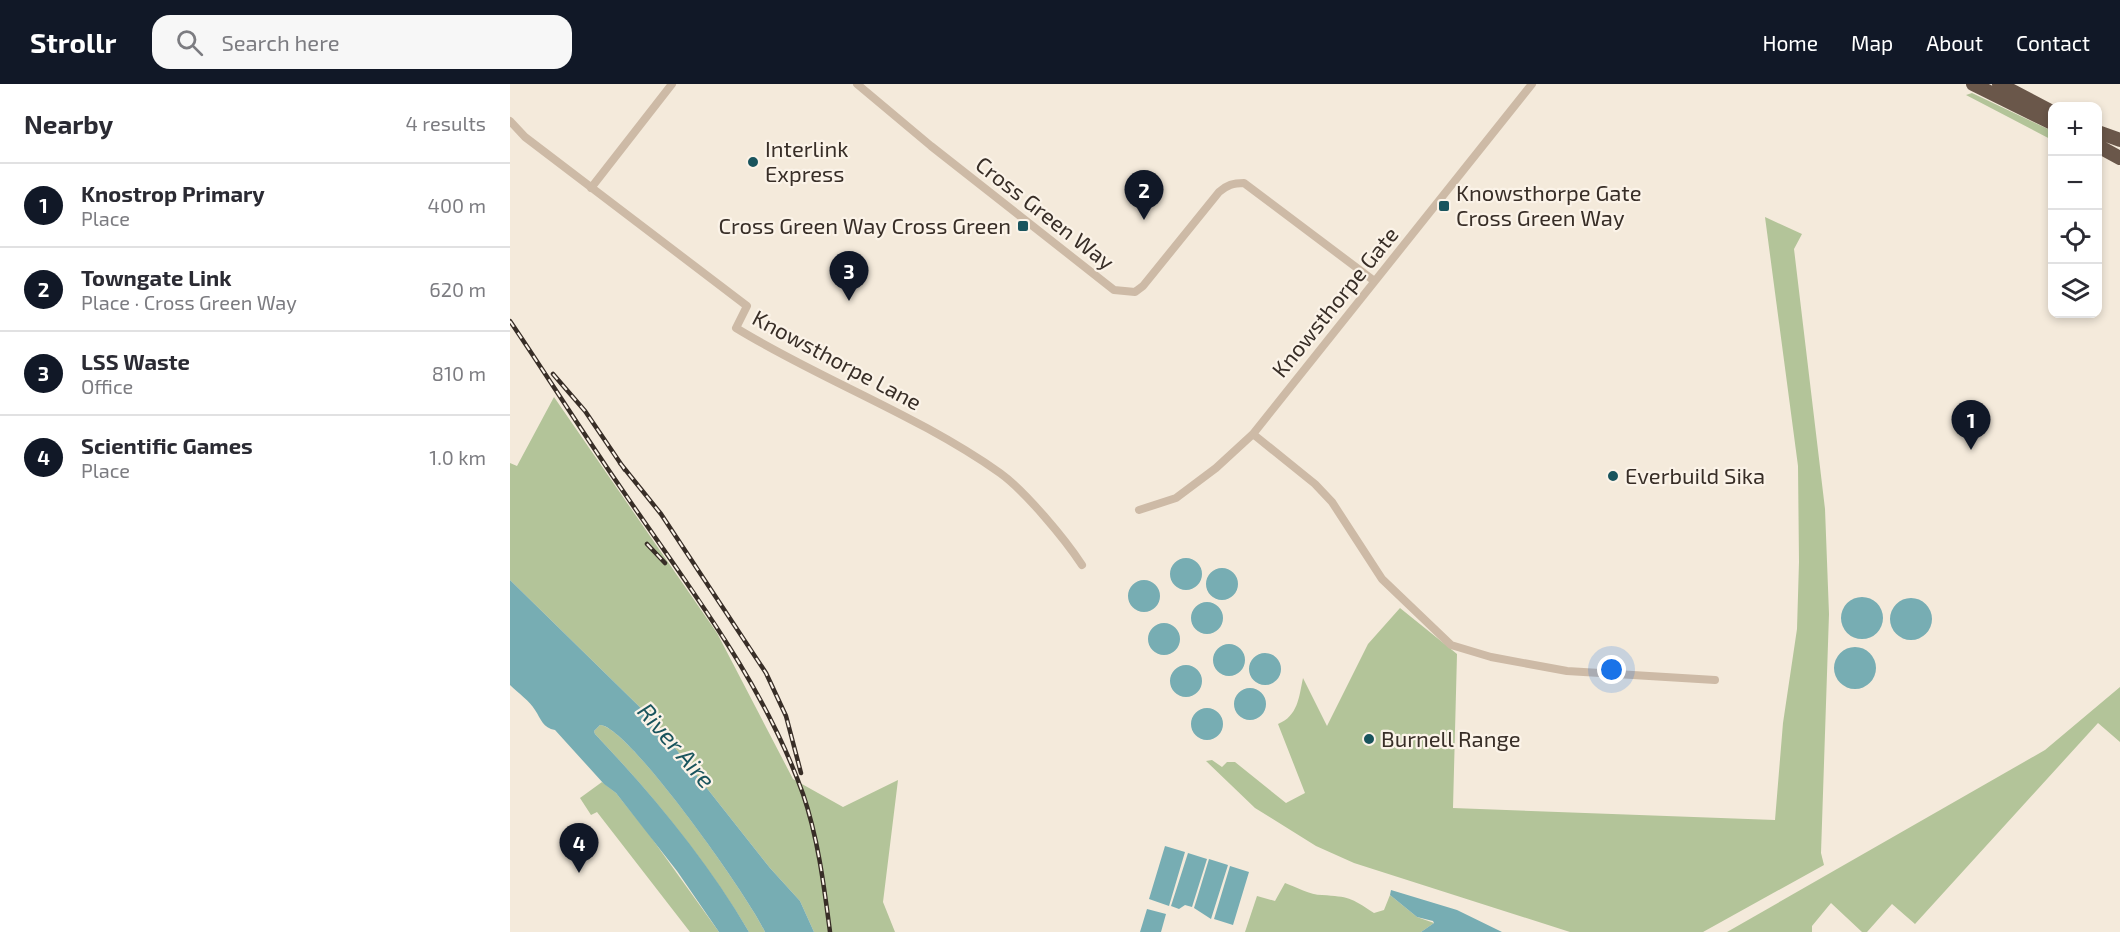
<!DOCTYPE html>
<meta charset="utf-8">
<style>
body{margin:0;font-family:"Exo 2",sans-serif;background:#f7f7f7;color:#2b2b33}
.controls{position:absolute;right:18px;top:18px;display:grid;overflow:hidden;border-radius:12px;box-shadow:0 3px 9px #0003}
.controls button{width:54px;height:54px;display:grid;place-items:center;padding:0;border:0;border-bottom:2px solid #e1e1e2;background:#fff;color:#2b2b33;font:30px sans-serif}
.you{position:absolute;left:1102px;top:586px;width:21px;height:21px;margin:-15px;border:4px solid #fff;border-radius:50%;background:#1a73e8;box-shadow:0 0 0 9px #1a73e833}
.badge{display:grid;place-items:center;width:39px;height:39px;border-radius:50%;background:#111827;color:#fff;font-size:20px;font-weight:700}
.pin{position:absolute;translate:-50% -50px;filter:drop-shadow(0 2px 3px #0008)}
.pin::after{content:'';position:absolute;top:32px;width:21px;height:18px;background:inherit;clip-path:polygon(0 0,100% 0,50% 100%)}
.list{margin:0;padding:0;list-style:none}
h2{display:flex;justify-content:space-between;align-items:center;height:78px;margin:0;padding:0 24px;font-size:26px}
h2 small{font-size:20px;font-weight:400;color:#7c7c81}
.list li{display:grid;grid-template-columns:39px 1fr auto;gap:18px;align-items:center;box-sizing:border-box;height:84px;padding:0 24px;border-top:2px solid #e1e1e2}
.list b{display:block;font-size:22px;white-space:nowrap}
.list p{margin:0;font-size:20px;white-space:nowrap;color:#7c7c81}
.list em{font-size:20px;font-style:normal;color:#7c7c81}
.icon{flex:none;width:33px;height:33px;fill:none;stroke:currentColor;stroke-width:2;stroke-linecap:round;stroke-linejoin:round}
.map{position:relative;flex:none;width:1610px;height:848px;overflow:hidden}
header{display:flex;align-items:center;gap:36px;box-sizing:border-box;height:84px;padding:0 30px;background:#111827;color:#fff}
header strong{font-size:28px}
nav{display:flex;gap:33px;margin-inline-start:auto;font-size:21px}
.search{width:420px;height:54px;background:#f7f7f7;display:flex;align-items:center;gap:15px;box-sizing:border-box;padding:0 21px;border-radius:18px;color:#7c7c81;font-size:22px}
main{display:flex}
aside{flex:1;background:#fff}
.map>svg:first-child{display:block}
.green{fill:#b3c499}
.water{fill:#77adb3}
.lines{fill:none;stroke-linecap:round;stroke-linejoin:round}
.minor{stroke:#cdbaa6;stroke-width:8}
.trunk{stroke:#6a574a;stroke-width:14}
.rail-casing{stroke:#382e27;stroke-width:4.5}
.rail{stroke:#fbf3e8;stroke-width:2;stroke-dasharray:7;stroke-linecap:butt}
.poi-dot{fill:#19545d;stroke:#fbf3e8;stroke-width:2}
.labels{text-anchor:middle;stroke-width:4.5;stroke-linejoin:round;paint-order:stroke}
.poi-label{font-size:22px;fill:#382e27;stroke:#fbf3e8;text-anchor:start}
.street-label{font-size:22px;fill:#382e27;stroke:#fbf3e8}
.water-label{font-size:24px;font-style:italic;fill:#19545d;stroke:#fbf3e8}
</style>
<header>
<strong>Strollr</strong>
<div class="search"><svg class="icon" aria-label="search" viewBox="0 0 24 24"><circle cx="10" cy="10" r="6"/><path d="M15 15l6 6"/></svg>Search here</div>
<nav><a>Home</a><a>Map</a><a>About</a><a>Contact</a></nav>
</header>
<main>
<aside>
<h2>Nearby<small>4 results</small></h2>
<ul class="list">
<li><span class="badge">1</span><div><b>Knostrop Primary</b><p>Place</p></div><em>400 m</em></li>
<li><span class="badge">2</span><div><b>Towngate Link</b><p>Place · Cross Green Way</p></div><em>620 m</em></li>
<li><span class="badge">3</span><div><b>LSS Waste</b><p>Office</p></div><em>810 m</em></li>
<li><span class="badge">4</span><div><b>Scientific Games</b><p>Place</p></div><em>1.0 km</em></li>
</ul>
</aside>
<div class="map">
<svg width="1610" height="848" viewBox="0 0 1610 848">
<rect width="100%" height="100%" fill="#f4eadb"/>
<!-- green -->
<path class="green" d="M 1462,9 L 1542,47 L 1542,56 L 1456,11 Z
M 1255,133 L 1292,150 L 1284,165 L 1315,425 L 1319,530 L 1311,769 L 1314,781 L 1193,848 L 1060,848 L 844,779 L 806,762 L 745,724 L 696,677 L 702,676 L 712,683 L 717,678 L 725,678 L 776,719 L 795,709 L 768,640 C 788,632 789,613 793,594 L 817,642 L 858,560 L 890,524 L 947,570 L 943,724 L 1265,736 L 1273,639 L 1287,545 L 1289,478 L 1288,382 Z
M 44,313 L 207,549 L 283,695 L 333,723 L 388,696 L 373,818 L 385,848 L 304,848 L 290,817 L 260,784 L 143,636 L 0,496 L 0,379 L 7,382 Z
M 1610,603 L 1610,658 L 1588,639 L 1405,840 L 1382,820 L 1357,848 L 1352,848 L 1321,819 L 1302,842 L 1302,848 L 1217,848 L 1535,666 Z
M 90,641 C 119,642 241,816 255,848 L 239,848 C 196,776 142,710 85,650 L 84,647 Z
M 92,698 L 106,709 L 138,749 L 209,848 L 180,848 L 87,728 L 81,731 L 70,714 Z
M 775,799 C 786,803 800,811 812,811 C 839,813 840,813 864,829 L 874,826 L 880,811 L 907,833 L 924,839 L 911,848 L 735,848 L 747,812 L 765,817 Z"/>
<!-- water -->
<path class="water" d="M660 490a16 16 0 1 1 32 0a16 16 0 1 1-32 0Z
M696 500a16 16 0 1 1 32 0a16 16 0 1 1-32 0Z
M618 512a16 16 0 1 1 32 0a16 16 0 1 1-32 0Z
M 0,496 L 143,636 L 260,784 L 290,817 L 304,848 L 255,848 C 241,816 118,641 90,641 L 84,647 L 85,650 C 142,710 197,776 239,848 L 209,848 L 167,787 L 106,709 L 94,700 L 45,646 C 33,644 31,635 25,626 C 20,617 8,609 0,601 Z
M1331 534a21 21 0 1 1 42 0a21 21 0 1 1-42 0Z
M1380 535a21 21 0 1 1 42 0a21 21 0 1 1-42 0Z
M681 534a16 16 0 1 1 32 0a16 16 0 1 1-32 0Z
M638 555a16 16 0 1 1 32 0a16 16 0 1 1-32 0Z
M703 576a16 16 0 1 1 32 0a16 16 0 1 1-32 0Z
M1324 584a21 21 0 1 1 42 0a21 21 0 1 1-42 0Z
M739 585a16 16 0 1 1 32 0a16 16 0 1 1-32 0Z
M660 597a16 16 0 1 1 32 0a16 16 0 1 1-32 0Z
M724 620a16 16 0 1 1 32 0a16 16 0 1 1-32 0Z
M681 640a16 16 0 1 1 32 0a16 16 0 1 1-32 0Z
M 655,762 L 675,768 L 659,822 L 639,815 Z
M 678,769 L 697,775 L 682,823 L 675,821 L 669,825 L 661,822 Z
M 699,775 L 718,781 L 701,835 L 684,824 Z
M 720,782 L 739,788 L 723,841 L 704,835 Z
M 881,806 L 947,826 L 992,848 L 911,848 L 924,839 L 923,837 L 907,833 L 880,811 Z
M 637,825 L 656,830 L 651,848 L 630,848 Z"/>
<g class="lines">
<!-- minor -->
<path class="minor" d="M 347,0 L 421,62 L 604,206 L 625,208 L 633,202 L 709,108 C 717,101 723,99 734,99 L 863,196
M 0,37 L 15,53 L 237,222 L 226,244 C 311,296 408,331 490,389 C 515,407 555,455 572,481
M 81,104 L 162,0
M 743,350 L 805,400 L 822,418 L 872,495 L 941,561 L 981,573 L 1057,587 L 1205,596
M 629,426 L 666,414 L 706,384 L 743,350 L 1022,0"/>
<!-- trunk -->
<path class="trunk" d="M 1463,0 L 1542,39
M 1489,0 L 1542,28
M 1588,48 L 1610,56
M 1588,62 L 1610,74"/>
<!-- rail casing -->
<g class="rail-casing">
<path id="rail" d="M 0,237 C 38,293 74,351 113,407 C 180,505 253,598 293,710 C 308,754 314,802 320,848
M 43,290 L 75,327 L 115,386
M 110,379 L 151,430 L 256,589 L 276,632 L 291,689
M 137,460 L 155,479"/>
</g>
<!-- rail -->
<use href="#rail" class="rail"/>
</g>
<!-- markers -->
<g class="poi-dot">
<circle cx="243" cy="78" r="6"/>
<rect x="928" y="116" width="12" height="12" rx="3"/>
<rect x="507" y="136" width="12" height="12" rx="3"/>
<circle cx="1103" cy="392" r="6"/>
<circle cx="859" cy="655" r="6"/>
</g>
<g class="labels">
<!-- poi labels -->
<g class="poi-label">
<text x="255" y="73">Interlink<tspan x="255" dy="25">Express</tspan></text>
<text x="946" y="117">Knowsthorpe Gate<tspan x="946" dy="25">Cross Green Way</tspan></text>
<text x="501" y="150" text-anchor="end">Cross Green Way Cross Green</text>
<text x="1115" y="400">Everbuild Sika</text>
<text x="871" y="663">Burnell Range</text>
</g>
<!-- street labels -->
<g class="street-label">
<text transform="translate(535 129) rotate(38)" y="8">Cross Green Way</text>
<text transform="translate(825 218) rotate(-51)" y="8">Knowsthorpe Gate</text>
<text transform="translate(327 276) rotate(28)" y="8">Knowsthorpe Lane</text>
</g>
<!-- water labels -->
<g class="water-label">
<text transform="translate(166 662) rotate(49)" y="8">River Aire</text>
</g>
</g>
</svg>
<div class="controls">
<button>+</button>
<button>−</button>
<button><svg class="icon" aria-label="locate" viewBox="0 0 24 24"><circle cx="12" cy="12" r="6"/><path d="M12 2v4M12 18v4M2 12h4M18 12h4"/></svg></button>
<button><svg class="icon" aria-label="layers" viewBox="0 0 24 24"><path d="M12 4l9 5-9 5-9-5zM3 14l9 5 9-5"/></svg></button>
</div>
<div class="you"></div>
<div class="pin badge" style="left:1461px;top:366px">1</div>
<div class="pin badge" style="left:634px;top:136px">2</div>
<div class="pin badge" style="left:339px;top:217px">3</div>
<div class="pin badge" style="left:69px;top:789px">4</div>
</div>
</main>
